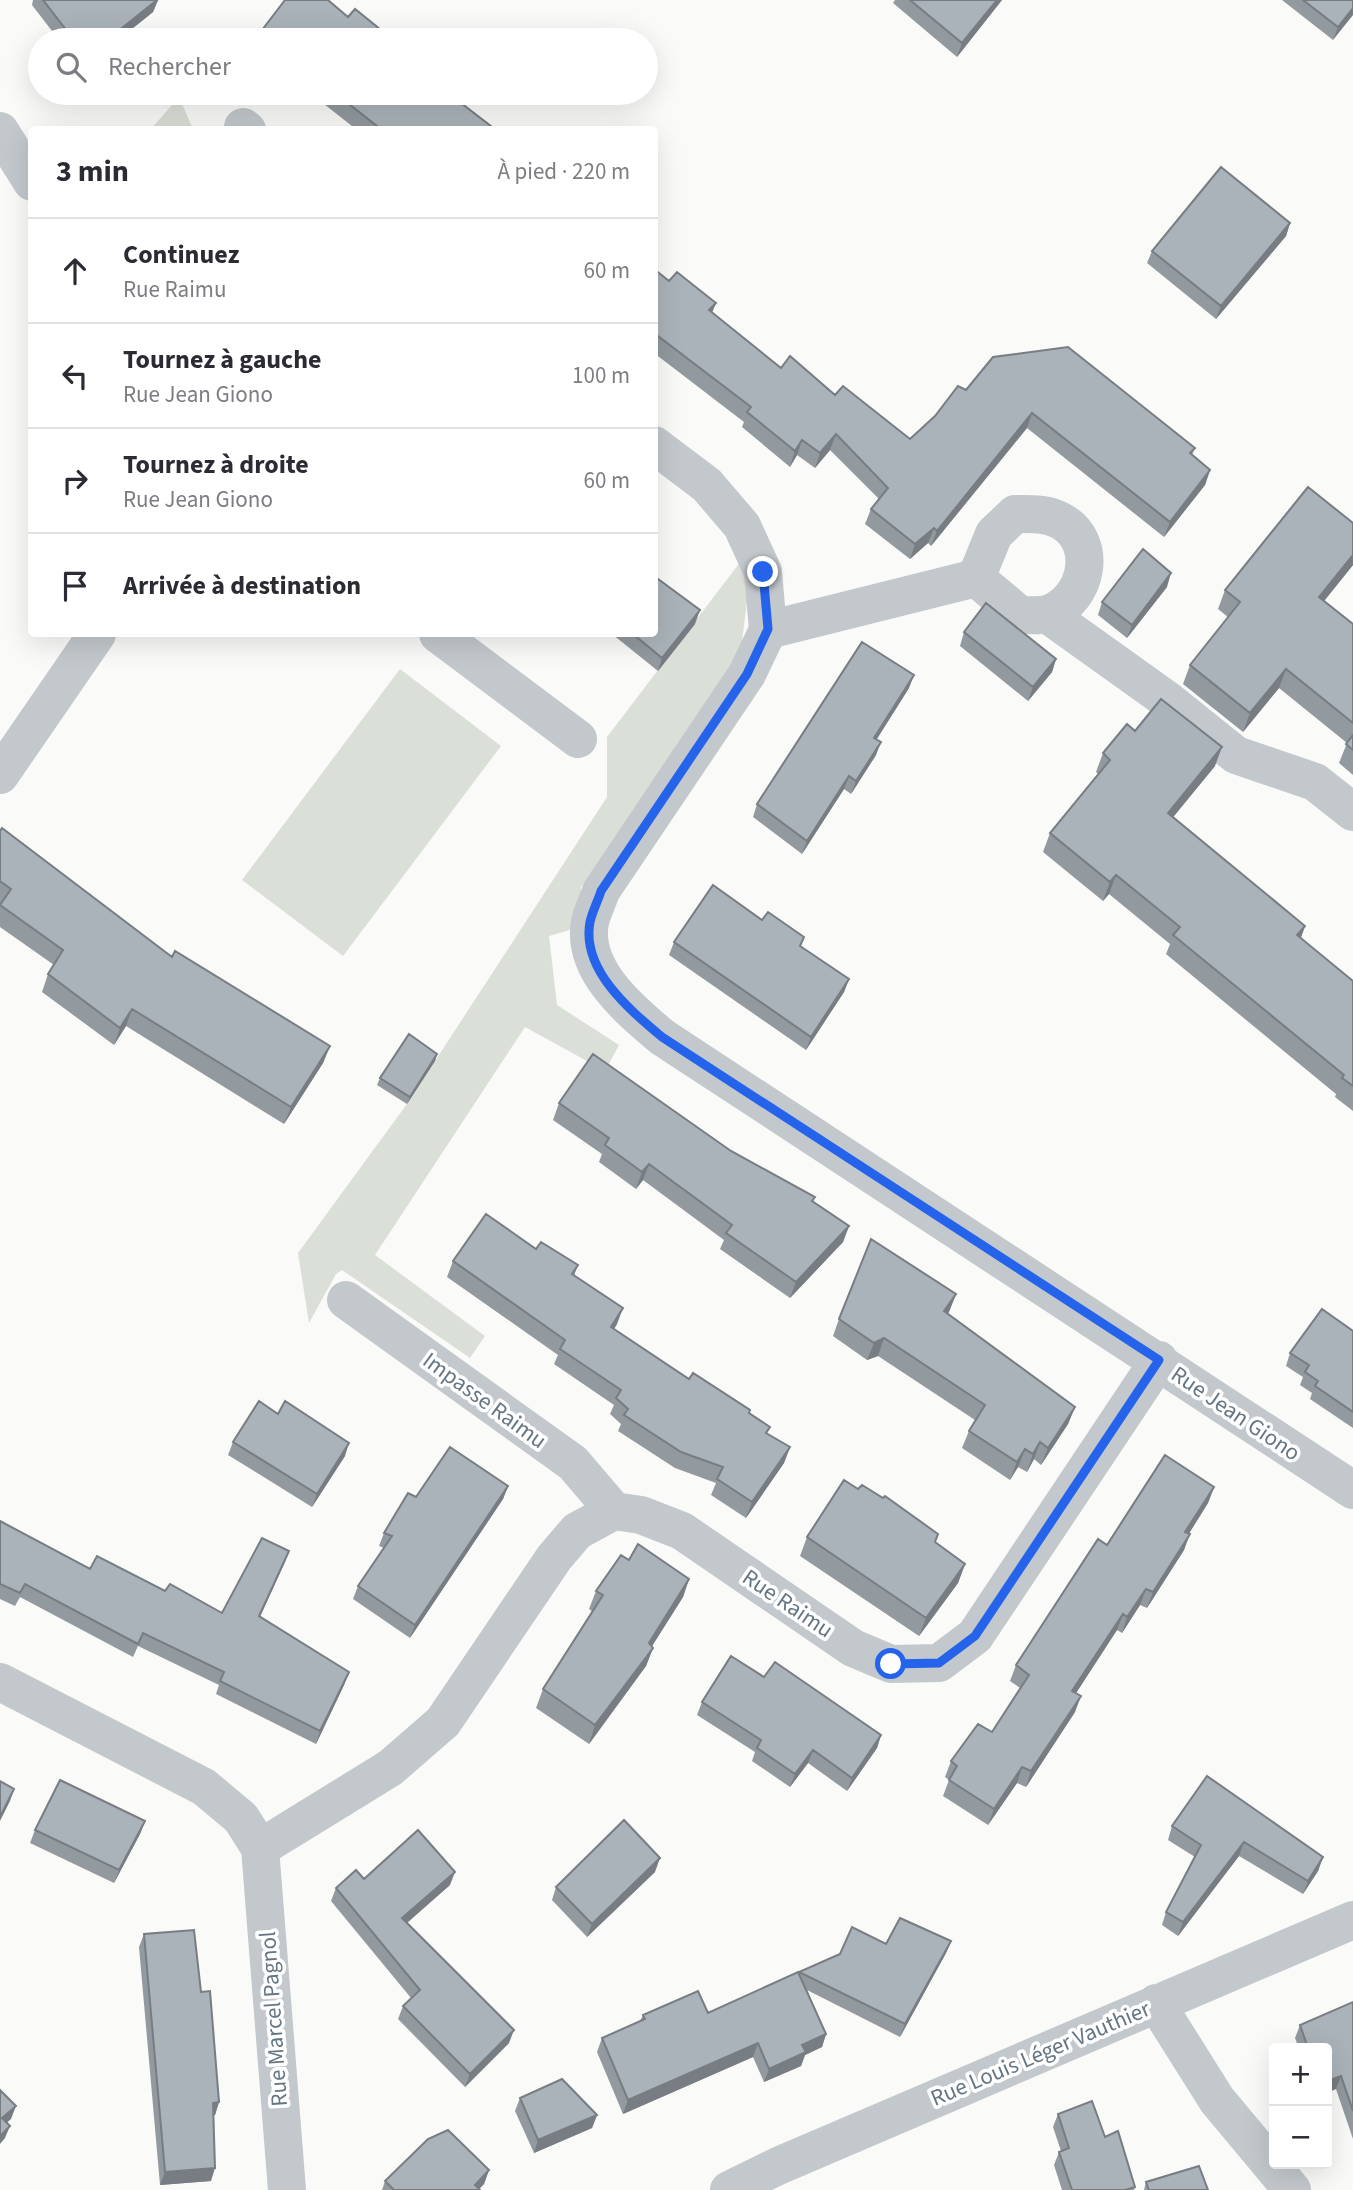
<!DOCTYPE html>
<html lang="fr">
<meta charset="utf-8">
<style>
body{margin:0;font-family:"Source Sans 3",sans-serif;background:#f2f2f3;color:#2b2b33}
.controls{position:absolute;right:21px;bottom:21px;display:grid;overflow:hidden;border-radius:7px;box-shadow:0 7px 28px #0002}
.controls button{width:63px;height:63px;display:grid;place-items:center;padding:0;border:0;border-bottom:2px solid #e1e1e2;background:#fff;color:#2b2b33;font:35px sans-serif}
.stop{position:absolute;width:21px;height:21px;margin:-16px;border:5px solid #2563eb;border-radius:50%;background:#fff}
.stop.end{background:#2563eb;border-color:#fff;box-shadow:0 2px 7px #0008}
.list{margin:0;padding:0;list-style:none}
h2{display:flex;justify-content:space-between;align-items:center;height:91px;margin:0;padding:0 28px;font-size:30px}
h2 small{font-size:23px;font-weight:400;color:#7c7c81}
.list li{display:grid;grid-template-columns:46px 1fr auto;gap:21px;align-items:center;box-sizing:border-box;height:105px;padding:0 28px;border-top:2px solid #e1e1e2}
.list b{display:block;font-size:26px;white-space:nowrap}
.list p{margin:0;font-size:23px;white-space:nowrap;color:#7c7c81}
.list em{font-size:23px;font-style:normal;color:#7c7c81}
.icon{flex:none;width:38px;height:38px;fill:none;stroke:currentColor;stroke-width:2;stroke-linecap:round;stroke-linejoin:round}
.map{position:relative;flex:none;width:1353px;height:2190px;overflow:hidden}
.search{position:absolute;background:#fff;box-shadow:0 7px 28px #0002;left:28px;top:28px;width:630px;height:77px;display:flex;align-items:center;gap:18px;box-sizing:border-box;padding:0 24px;border-radius:38px;color:#7c7c81;font-size:26px}
.panel{position:absolute;background:#fff;box-shadow:0 7px 28px #0002;left:28px;top:126px;width:630px;height:511px;border-radius:7px}
.map>svg:first-child{display:block}
.green{fill:#dadfd7}
.lines{fill:none;stroke-linecap:round;stroke-linejoin:round}
.minor{stroke:#c3c8cc;stroke-width:38}
.wall{fill:#929a9f}
.shaded-wall{fill:#777d82}
.building{fill:#aab3b9;stroke:#777d82;stroke-width:2}
.route{stroke:#2563eb;stroke-width:9}
.labels{text-anchor:middle;stroke-width:7;stroke-linejoin:round;paint-order:stroke}
.street-label{font-size:23px;fill:#657683;stroke:#fff}
</style>
<div class="map">
<svg width="1353" height="2190" viewBox="0 0 1353 2190">
<rect width="100%" height="100%" fill="#fafaf8"/>
<!-- green -->
<path class="green" d="M 179,97 L 193,129 L 151,129 Z
M 741,561 L 749,584 L 741,650 L 581,887 L 580,927 L 549,936 L 557,1005 L 619,1045 L 605,1071 L 525,1027 L 375,1255 L 485,1336 L 470,1358 L 342,1270 L 336,1274 L 309,1323 L 298,1253 L 407,1104 L 607,797 L 607,737 Z
M 400,669 L 501,746 L 343,956 L 242,880 Z"/>
<g class="lines">
<!-- minor -->
<path class="minor" d="M 243,127 L 247,130
M 0,131 L 32,182
M 654,445 L 707,485 L 742,526 L 763,572 L 768,630 L 747,674 L 601,891 C 598,901 592,912 590,922 C 581,970 630,1010 662,1037 L 1353,1490
M 1047,614 L 1170,702 L 1236,755 L 1315,782 L 1353,812
M 768,630 L 976,578 L 1020,615 C 1028,615 1040,616 1048,614 C 1088,600 1100,540 1059,520 C 1045,513 1030,514 1015,514 L 994,534 L 976,578
M 438,634 L 578,739
M 0,775 L 97,634
M 346,1300 L 573,1463 L 614,1511
M 0,1682 L 204,1787 L 241,1818 L 260,1848 L 287,2190
M 260,1848 L 390,1768 L 443,1722 L 554,1558 L 577,1531 L 614,1511 L 641,1515 L 682,1531 L 853,1648 L 891,1664 L 939,1663 L 975,1636 L 1159,1360
M 1156,2003 L 1217,2100 L 1292,2190
M 729,2190 L 778,2166 L 1353,1920"/>
</g>
<!-- wall -->
<path class="wall" d="M 33,0 L 158,0 L 153,12 L 118,40 L 59,40 L 32,5 Z
M 895,0 L 1002,0 L 957,57 L 893,3 Z
M 1282,0 L 1353,0 L 1333,40 Z
M 348,17 L 391,38 L 391,40 L 257,40 L 259,34 Z
M 310,93 L 448,93 L 496,130 L 357,130 Z
M 1290,223 L 1286,236 L 1216,319 L 1147,263 L 1152,251 Z
M 654,269 L 781,368 L 835,395 L 910,439 L 966,390 L 1195,448 L 1192,455 L 1210,470 L 1205,485 L 1164,537 L 1027,428 L 931,546 L 928,543 L 910,559 L 865,524 L 871,509 L 879,499 L 830,450 L 815,468 L 797,455 L 790,467 L 742,427 L 744,422 L 654,353 Z
M 1353,523 L 1353,565 L 1324,601 L 1353,624 L 1353,775 L 1339,763 L 1347,743 L 1279,688 L 1243,732 L 1183,684 L 1190,665 L 1228,617 L 1218,609 L 1225,590 Z
M 1167,587 L 1127,638 L 1098,615 L 1102,602 Z
M 695,624 L 658,671 L 612,634 L 654,634 Z
M 964,632 L 1056,659 L 1052,672 L 1028,701 L 960,646 Z
M 909,688 L 877,739 L 876,755 L 851,794 L 844,789 L 802,854 L 753,817 L 757,804 Z
M 1135,731 L 1215,766 L 1173,817 L 1305,926 L 1301,938 L 1353,981 L 1353,1111 L 1335,1097 L 1336,1094 L 1166,954 L 1170,944 L 1109,894 L 1103,901 L 1043,852 L 1050,833 L 1098,774 L 1096,772 L 1103,753 Z
M 0,831 L 172,957 L 330,1046 L 323,1063 L 284,1124 L 126,1026 L 114,1045 L 42,992 L 48,974 L 54,965 L 0,927 Z
M 674,942 L 801,947 L 849,979 L 844,992 L 806,1050 L 669,955 Z
M 437,1054 L 435,1061 L 407,1104 L 377,1085 L 380,1078 Z
M 559,1103 L 731,1151 L 815,1197 L 813,1202 L 849,1226 L 843,1242 L 790,1298 L 720,1249 L 724,1240 L 643,1180 L 636,1189 L 599,1162 L 602,1154 L 553,1120 Z
M 536,1249 L 578,1265 L 574,1276 L 617,1324 L 614,1329 L 689,1379 L 749,1413 L 770,1427 L 767,1433 L 790,1447 L 784,1463 L 746,1518 L 711,1495 L 716,1483 L 675,1468 L 618,1431 L 621,1424 L 610,1414 L 614,1405 L 554,1364 L 558,1355 L 447,1277 L 453,1261 Z
M 956,1294 L 948,1314 L 1075,1407 L 1068,1424 L 1041,1465 L 1034,1459 L 1027,1472 L 1018,1467 L 1010,1480 L 962,1448 L 969,1431 L 975,1420 L 878,1356 L 867,1360 L 833,1336 L 839,1319 Z
M 1353,1331 L 1353,1428 L 1310,1399 L 1312,1393 L 1300,1385 L 1303,1377 L 1286,1366 L 1290,1353 Z
M 278,1414 L 345,1456 L 312,1507 L 228,1455 L 233,1442 Z
M 508,1486 L 503,1499 L 410,1638 L 353,1599 L 358,1586 L 384,1548 L 379,1546 L 384,1533 L 416,1497 Z
M 1214,1487 L 1208,1503 L 1189,1533 L 1184,1550 L 1147,1608 L 1140,1605 L 1122,1633 L 1117,1630 L 1076,1693 L 1075,1712 L 1026,1787 L 1017,1783 L 988,1825 L 943,1796 L 949,1780 L 945,1777 L 951,1761 L 992,1732 L 1020,1688 L 1010,1681 L 1016,1665 Z
M 858,1489 L 938,1534 L 935,1542 L 965,1564 L 958,1583 L 919,1636 L 800,1556 L 807,1537 Z
M 0,1521 L 90,1569 L 165,1591 L 222,1613 L 289,1551 L 284,1564 L 260,1617 L 349,1672 L 344,1685 L 316,1744 L 216,1694 L 219,1685 L 138,1646 L 133,1657 L 20,1597 L 15,1606 L 0,1599 Z
M 629,1560 L 689,1579 L 683,1597 L 652,1646 L 653,1648 L 646,1666 L 589,1744 L 536,1708 L 543,1689 L 592,1611 L 589,1609 L 596,1591 Z
M 764,1677 L 881,1735 L 877,1748 L 847,1791 L 808,1763 L 790,1787 L 752,1761 L 755,1752 L 697,1715 L 702,1702 Z
M 145,1821 L 140,1834 L 114,1883 L 30,1843 L 35,1830 Z
M 1172,1826 L 1323,1857 L 1318,1871 L 1303,1894 L 1239,1856 L 1178,1936 L 1162,1925 L 1166,1912 L 1195,1857 L 1168,1840 Z
M 655,1872 L 587,1937 L 552,1900 L 556,1887 Z
M 364,1879 L 450,1885 L 407,1922 L 509,2043 L 465,2087 L 398,2019 L 403,2006 L 411,1998 L 331,1901 L 336,1888 Z
M 144,1934 L 201,1992 L 219,2102 L 215,2115 L 213,2116 L 211,2181 L 160,2185 L 139,1947 Z
M 951,1941 L 946,1953 L 900,2037 L 807,1990 L 826,2034 L 822,2047 L 805,2055 L 801,2066 L 764,2082 L 753,2057 L 623,2114 L 597,2052 L 602,2038 L 640,2021 L 643,2015 L 708,2013 L 799,1974 L 799,1972 L 886,1944 Z
M 1353,2002 L 1353,2139 L 1336,2089 L 1327,2048 L 1299,2048 L 1295,2038 L 1300,2025 Z
M 520,2098 L 597,2115 L 592,2128 L 534,2153 L 515,2111 Z
M 1058,2114 L 1135,2187 L 1134,2190 L 1062,2190 L 1054,2165 L 1059,2152 L 1061,2151 L 1053,2127 Z
M 489,2170 L 484,2184 L 479,2189 L 480,2190 L 382,2190 L 385,2181 Z
M 1146,2182 L 1208,2190 L 1144,2190 Z"/>
<!-- shaded-wall -->
<path class="shaded-wall" d="M 157,0 L 158,0 L 153,12 L 118,40 L 107,40 Z
M 997,0 L 1002,0 L 957,57 L 962,43 Z
M 1353,8 L 1353,15 L 1333,40 L 1338,27 Z
M 1290,223 L 1286,236 L 1216,319 L 1221,306 Z
M 716,303 L 710,318 L 709,310 Z
M 1032,413 L 1027,428 L 931,546 L 937,531 Z
M 836,434 L 830,450 L 815,468 L 820,453 Z
M 802,440 L 797,455 L 790,467 L 795,451 Z
M 1210,470 L 1205,485 L 1164,537 L 1170,522 Z
M 934,528 L 928,543 L 910,559 L 915,544 Z
M 1353,555 L 1353,565 L 1312,616 L 1319,597 Z
M 1171,573 L 1167,587 L 1127,638 L 1132,625 Z
M 700,610 L 695,624 L 658,671 L 662,658 Z
M 1056,659 L 1052,672 L 1028,701 L 1033,687 Z
M 1286,669 L 1279,688 L 1243,732 L 1250,713 Z
M 914,675 L 909,688 L 869,751 L 874,738 Z
M 881,742 L 876,755 L 851,794 L 856,781 Z
M 1222,747 L 1215,766 L 1161,832 L 1168,813 Z
M 849,776 L 844,789 L 802,854 L 807,841 Z
M 1116,875 L 1109,894 L 1103,901 L 1110,882 Z
M 1305,926 L 1298,945 L 1297,935 Z
M 849,979 L 844,992 L 806,1050 L 811,1037 Z
M 132,1009 L 126,1026 L 114,1045 L 120,1028 Z
M 330,1046 L 323,1063 L 284,1124 L 291,1107 Z
M 437,1054 L 435,1061 L 407,1104 L 410,1097 Z
M 649,1164 L 643,1180 L 636,1189 L 642,1172 Z
M 849,1226 L 843,1242 L 790,1298 L 796,1282 Z
M 956,1294 L 949,1312 L 938,1328 L 944,1311 Z
M 623,1308 L 617,1324 L 605,1343 L 611,1327 Z
M 884,1338 L 878,1356 L 867,1360 L 874,1343 Z
M 1075,1407 L 1068,1424 L 1041,1465 L 1048,1448 Z
M 1040,1442 L 1034,1459 L 1027,1472 L 1033,1454 Z
M 349,1443 L 345,1456 L 312,1507 L 317,1494 Z
M 790,1447 L 784,1463 L 746,1518 L 752,1502 Z
M 1025,1449 L 1018,1467 L 1010,1480 L 1017,1462 Z
M 508,1486 L 503,1499 L 410,1638 L 415,1625 Z
M 1214,1487 L 1208,1503 L 1180,1548 L 1185,1532 Z
M 1190,1534 L 1184,1550 L 1147,1608 L 1153,1592 Z
M 289,1551 L 284,1564 L 254,1629 L 259,1616 Z
M 965,1564 L 958,1583 L 919,1636 L 926,1618 Z
M 689,1579 L 683,1597 L 642,1662 L 649,1643 Z
M 1146,1589 L 1140,1605 L 1122,1633 L 1127,1617 Z
M 1123,1614 L 1117,1630 L 1067,1707 L 1072,1691 Z
M 653,1648 L 646,1666 L 589,1744 L 595,1725 Z
M 349,1672 L 344,1685 L 316,1744 L 320,1731 Z
M 1081,1696 L 1075,1712 L 1026,1787 L 1031,1771 Z
M 881,1735 L 877,1748 L 847,1791 L 852,1778 Z
M 813,1750 L 808,1763 L 790,1787 L 795,1774 Z
M 1022,1767 L 1017,1783 L 988,1825 L 994,1809 Z
M 14,1789 L 10,1801 L 0,1821 L 0,1817 Z
M 145,1821 L 140,1834 L 114,1883 L 119,1870 Z
M 1244,1842 L 1239,1856 L 1178,1936 L 1183,1922 Z
M 1323,1857 L 1318,1871 L 1303,1894 L 1308,1881 Z
M 660,1858 L 655,1872 L 587,1937 L 592,1924 Z
M 455,1872 L 450,1885 L 398,1931 L 402,1918 Z
M 951,1941 L 946,1953 L 900,2037 L 905,2024 Z
M 514,2030 L 509,2043 L 465,2087 L 470,2074 Z
M 826,2034 L 822,2047 L 805,2055 L 801,2066 L 764,2082 L 769,2069 L 802,2045 Z
M 758,2043 L 753,2057 L 623,2114 L 628,2100 Z
M 1341,2076 L 1336,2089 L 1327,2093 L 1327,2081 Z
M 219,2102 L 215,2115 L 208,2116 L 213,2103 Z
M 16,2106 L 11,2119 L 0,2129 L 2,2118 Z
M 597,2115 L 592,2128 L 534,2153 L 538,2140 Z
M 10,2126 L 5,2138 L 0,2144 L 0,2136 Z
M 215,2168 L 211,2181 L 160,2185 L 165,2172 Z
M 489,2170 L 484,2184 L 478,2190 L 475,2185 Z"/>
<!-- building -->
<path class="building" d="M 43,0 L 157,0 L 107,40 L 74,40 Z
M 285,0 L 328,0 L 348,17 L 355,9 L 391,38 L 389,40 L 267,40 L 259,34 Z
M 910,0 L 997,0 L 962,43 Z
M 1303,0 L 1353,0 L 1353,8 L 1338,27 Z
M 335,93 L 448,93 L 496,130 L 382,130 Z
M 1221,167 L 1290,223 L 1221,306 L 1152,251 Z
M 654,269 L 669,281 L 677,272 L 697,288 L 716,303 L 709,310 L 781,368 L 790,356 L 835,395 L 843,386 L 910,439 L 935,416 L 958,386 L 966,390 L 993,357 L 1068,347 L 1195,448 L 1190,453 L 1210,470 L 1170,522 L 1032,413 L 937,531 L 934,528 L 915,544 L 871,509 L 888,488 L 836,434 L 820,453 L 802,440 L 795,451 L 747,412 L 751,407 L 654,333 Z
M 1308,487 L 1353,523 L 1353,555 L 1319,597 L 1353,624 L 1353,723 L 1286,669 L 1250,713 L 1190,665 L 1240,602 L 1225,590 Z
M 1143,549 L 1171,573 L 1132,625 L 1102,602 Z
M 654,576 L 700,610 L 662,658 L 633,634 L 654,634 Z
M 986,603 L 1056,659 L 1033,687 L 964,632 Z
M 862,642 L 914,675 L 874,738 L 881,742 L 856,781 L 849,776 L 807,841 L 757,804 Z
M 1161,699 L 1222,747 L 1168,813 L 1305,926 L 1297,935 L 1353,981 L 1353,1086 L 1342,1078 L 1344,1075 L 1173,935 L 1180,927 L 1116,875 L 1110,882 L 1050,833 L 1110,760 L 1103,753 L 1127,724 L 1135,731 Z
M 1353,735 L 1353,750 L 1346,744 Z
M 2,828 L 172,957 L 175,951 L 330,1046 L 291,1107 L 132,1009 L 120,1028 L 48,974 L 63,950 L 0,905 L 11,889 L 0,881 L 0,831 Z
M 713,885 L 762,920 L 768,912 L 804,937 L 800,946 L 849,979 L 811,1037 L 674,942 Z
M 409,1034 L 437,1054 L 410,1097 L 380,1078 Z
M 593,1054 L 731,1151 L 815,1197 L 812,1201 L 849,1226 L 796,1282 L 726,1233 L 732,1225 L 649,1164 L 642,1172 L 605,1145 L 609,1138 L 559,1103 Z
M 486,1214 L 536,1249 L 541,1242 L 578,1265 L 572,1274 L 623,1308 L 611,1327 L 689,1379 L 693,1373 L 750,1410 L 749,1413 L 770,1427 L 766,1433 L 790,1447 L 752,1502 L 717,1479 L 723,1467 L 681,1452 L 624,1415 L 628,1409 L 616,1398 L 621,1390 L 560,1349 L 565,1340 L 453,1261 Z
M 871,1239 L 956,1294 L 944,1311 L 1075,1407 L 1048,1448 L 1040,1442 L 1033,1454 L 1025,1449 L 1017,1462 L 969,1431 L 985,1405 L 884,1338 L 874,1343 L 839,1319 Z
M 1322,1309 L 1353,1331 L 1353,1412 L 1315,1386 L 1318,1381 L 1305,1372 L 1309,1365 L 1290,1353 Z
M 259,1401 L 278,1414 L 285,1401 L 349,1443 L 317,1494 L 233,1442 Z
M 450,1447 L 508,1486 L 415,1625 L 358,1586 L 392,1536 L 384,1533 L 408,1493 L 416,1497 Z
M 1165,1455 L 1214,1487 L 1185,1532 L 1190,1534 L 1153,1592 L 1146,1589 L 1127,1617 L 1123,1614 L 1072,1691 L 1081,1696 L 1031,1771 L 1022,1767 L 994,1809 L 949,1780 L 957,1766 L 951,1761 L 978,1724 L 992,1732 L 1029,1675 L 1016,1665 L 1098,1539 L 1107,1545 Z
M 844,1480 L 858,1489 L 862,1485 L 883,1498 L 885,1496 L 938,1534 L 935,1542 L 965,1564 L 926,1618 L 807,1537 Z
M 0,1521 L 90,1569 L 97,1556 L 165,1591 L 170,1584 L 222,1613 L 262,1538 L 289,1551 L 259,1616 L 349,1672 L 320,1731 L 220,1681 L 224,1672 L 143,1633 L 138,1644 L 25,1584 L 20,1593 L 0,1584 Z
M 638,1544 L 689,1579 L 649,1643 L 653,1648 L 595,1725 L 543,1689 L 603,1595 L 596,1591 L 621,1555 L 629,1560 Z
M 731,1656 L 764,1677 L 775,1662 L 881,1735 L 852,1778 L 813,1750 L 795,1774 L 757,1748 L 761,1740 L 702,1702 Z
M 1207,1776 L 1323,1857 L 1308,1881 L 1244,1842 L 1183,1922 L 1166,1912 L 1201,1845 L 1172,1826 Z
M 60,1780 L 145,1821 L 119,1870 L 35,1830 Z
M 0,1781 L 14,1789 L 0,1817 Z
M 624,1820 L 660,1858 L 592,1924 L 556,1887 Z
M 418,1830 L 455,1872 L 402,1918 L 514,2030 L 470,2074 L 403,2006 L 420,1990 L 336,1888 L 356,1870 L 364,1879 Z
M 900,1918 L 951,1941 L 905,2024 L 799,1972 L 840,1954 L 852,1927 L 886,1944 Z
M 194,1930 L 201,1992 L 210,1991 L 219,2102 L 213,2103 L 215,2168 L 165,2172 L 144,1934 Z
M 798,1972 L 826,2034 L 802,2045 L 806,2052 L 769,2069 L 758,2043 L 628,2100 L 602,2038 L 645,2019 L 643,2015 L 698,1991 L 708,2013 Z
M 1353,2002 L 1353,2111 L 1341,2076 L 1327,2081 L 1327,2048 L 1308,2048 L 1300,2025 Z
M 562,2079 L 597,2115 L 538,2140 L 520,2098 Z
M 0,2090 L 16,2106 L 2,2118 L 10,2126 L 0,2136 Z
M 1092,2101 L 1105,2137 L 1118,2131 L 1135,2187 L 1125,2190 L 1072,2190 L 1059,2152 L 1069,2148 L 1058,2114 Z
M 448,2130 L 489,2170 L 475,2185 L 480,2190 L 394,2190 L 385,2181 L 428,2139 Z
M 1199,2166 L 1208,2190 L 1149,2190 L 1146,2182 Z"/>
<g class="lines">
<!-- route -->
<path class="route" d="M 763,572 L 768,629 L 747,674 L 601,891 C 598,901 592,912 590,922 C 581,970 630,1010 662,1037 L 1159,1360 L 975,1636 L 939,1663 L 891,1664"/>
</g>
<g class="labels">
<!-- street labels -->
<g class="street-label">
<text transform="translate(485 1400) rotate(36)" y="8">Impasse Raimu</text>
<text transform="translate(1236 1413) rotate(34)" y="8">Rue Jean Giono</text>
<text transform="translate(788 1603) rotate(34)" y="8">Rue Raimu</text>
<text transform="translate(273 2019) rotate(-94)" y="8">Rue Marcel Pagnol</text>
<text transform="translate(1040 2053) rotate(-23)" y="8">Rue Louis Léger Vauthier</text>
</g>
</g>
</svg>
<div class="controls">
<button>+</button>
<button>−</button>
</div>
<div class="stop" style="left:891px;top:1664px"></div>
<div class="stop end" style="left:763px;top:572px"></div>
<div class="search"><svg class="icon" aria-label="search" viewBox="0 0 24 24"><circle cx="10" cy="10" r="6"/><path d="M15 15l6 6"/></svg>Rechercher</div>
<section class="panel">
<h2>3 min<small>À pied · 220 m</small></h2>
<ul class="list">
<li><svg class="icon" aria-label="ahead" viewBox="0 0 24 24"><path d="M12 20V5M6 11l6-6 6 6"/></svg><div><b>Continuez</b><p>Rue Raimu</p></div><em>60 m</em></li>
<li><svg class="icon" aria-label="left" viewBox="0 0 24 24"><path d="M17 20v-9H6M10 6l-5 5 5 5"/></svg><div><b>Tournez à gauche</b><p>Rue Jean Giono</p></div><em>100 m</em></li>
<li><svg class="icon" aria-label="right" viewBox="0 0 24 24"><path d="M7 20v-9h11M14 6l5 5-5 5"/></svg><div><b>Tournez à droite</b><p>Rue Jean Giono</p></div><em>60 m</em></li>
<li><svg class="icon" aria-label="arrive" viewBox="0 0 24 24"><path d="M6 21V4h12l-3 4 3 4H6"/></svg><div><b>Arrivée à destination</b></div></li>
</ul>
</section>
</div>
